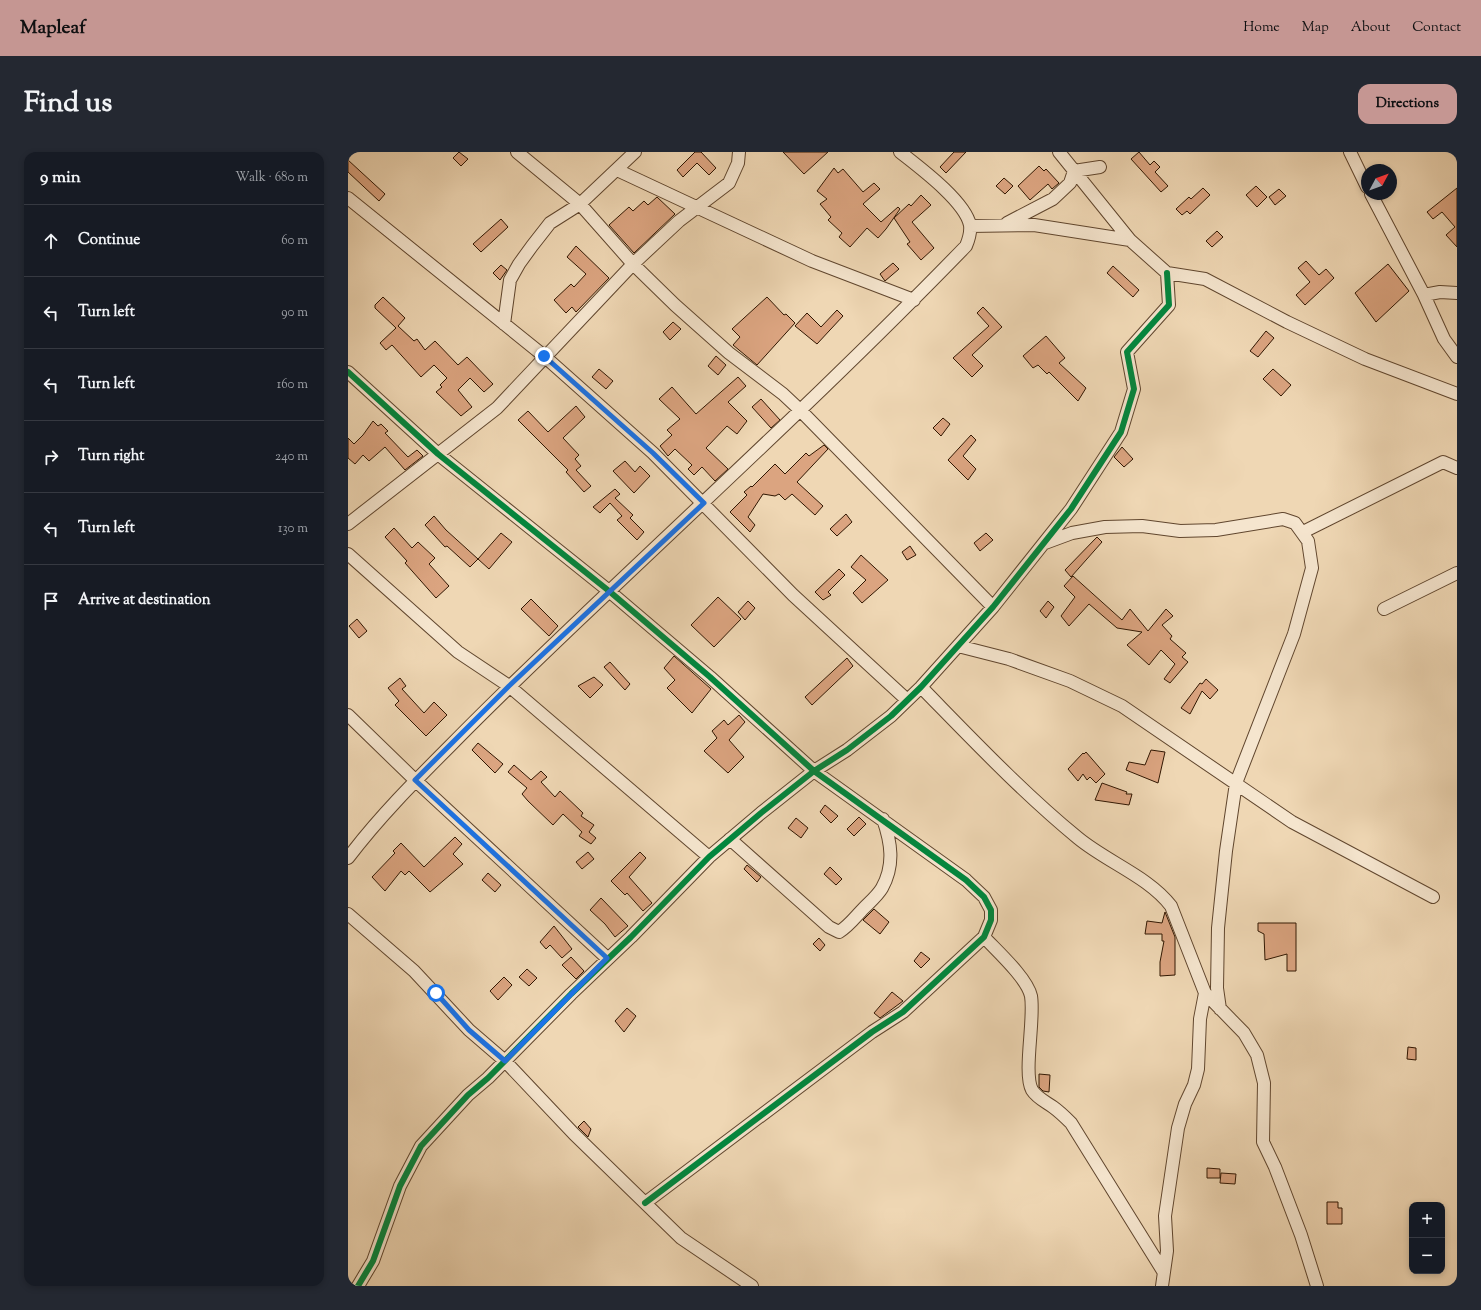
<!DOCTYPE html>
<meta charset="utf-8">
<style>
body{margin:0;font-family:"Sorts Mill Goudy",serif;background:#242831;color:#f1f3f6}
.controls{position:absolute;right:12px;bottom:12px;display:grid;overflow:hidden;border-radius:8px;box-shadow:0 2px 6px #0003}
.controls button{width:36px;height:36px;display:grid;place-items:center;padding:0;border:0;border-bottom:1px solid #363941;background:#171b24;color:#f1f3f6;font:20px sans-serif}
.compass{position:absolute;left:1013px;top:12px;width:36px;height:36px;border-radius:50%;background:#171b24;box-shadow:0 2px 6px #0003;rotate:49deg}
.stop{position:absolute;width:12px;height:12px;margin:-9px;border:3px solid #1a73e8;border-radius:50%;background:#fff}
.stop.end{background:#1a73e8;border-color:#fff;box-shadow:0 1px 4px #0008}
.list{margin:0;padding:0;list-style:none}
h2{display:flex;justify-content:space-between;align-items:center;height:52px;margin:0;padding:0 16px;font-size:17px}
h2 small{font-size:13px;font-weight:400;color:#9ea1a6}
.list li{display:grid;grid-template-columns:26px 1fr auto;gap:12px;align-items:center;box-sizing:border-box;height:72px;padding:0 16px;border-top:1px solid #363941}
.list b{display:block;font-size:15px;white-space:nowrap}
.list em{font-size:13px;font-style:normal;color:#9ea1a6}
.icon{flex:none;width:22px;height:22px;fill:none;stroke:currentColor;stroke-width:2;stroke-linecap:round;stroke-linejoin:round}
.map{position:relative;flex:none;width:1109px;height:1134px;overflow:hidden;border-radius:12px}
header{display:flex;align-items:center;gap:24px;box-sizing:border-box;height:56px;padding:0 20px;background:#c59692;color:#111}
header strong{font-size:19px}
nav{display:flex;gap:22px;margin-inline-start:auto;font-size:14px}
.intro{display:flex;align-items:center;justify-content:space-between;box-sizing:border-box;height:96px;padding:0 24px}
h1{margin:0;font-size:28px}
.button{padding:10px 18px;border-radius:12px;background:#c59692;color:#111;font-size:14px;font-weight:700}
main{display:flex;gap:24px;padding:0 24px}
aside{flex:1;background:#171b24;border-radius:12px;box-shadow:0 2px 6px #0003}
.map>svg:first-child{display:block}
.building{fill:#dba480;stroke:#301601}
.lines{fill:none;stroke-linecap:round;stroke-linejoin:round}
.minor-casing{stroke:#60462e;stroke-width:14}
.minor{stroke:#f5e5ce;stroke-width:12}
.cycleway-casing{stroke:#f5e5ce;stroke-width:8}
.cycleway{stroke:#00873e;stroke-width:6}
.route{stroke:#1a73e8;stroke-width:5}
</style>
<header>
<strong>Mapleaf</strong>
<nav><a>Home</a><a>Map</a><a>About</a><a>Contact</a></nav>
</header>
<div class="intro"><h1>Find us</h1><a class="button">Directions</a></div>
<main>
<aside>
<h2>9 min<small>Walk · 680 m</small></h2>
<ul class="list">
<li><svg class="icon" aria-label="ahead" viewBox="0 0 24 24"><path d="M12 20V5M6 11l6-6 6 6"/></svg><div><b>Continue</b></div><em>60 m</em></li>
<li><svg class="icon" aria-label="left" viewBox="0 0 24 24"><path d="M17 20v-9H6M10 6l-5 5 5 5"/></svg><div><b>Turn left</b></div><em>90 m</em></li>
<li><svg class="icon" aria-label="left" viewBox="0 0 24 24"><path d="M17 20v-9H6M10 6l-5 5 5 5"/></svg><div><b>Turn left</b></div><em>160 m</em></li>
<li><svg class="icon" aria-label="right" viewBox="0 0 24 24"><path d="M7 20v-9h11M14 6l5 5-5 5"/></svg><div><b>Turn right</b></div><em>240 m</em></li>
<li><svg class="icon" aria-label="left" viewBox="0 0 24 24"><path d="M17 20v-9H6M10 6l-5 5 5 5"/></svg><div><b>Turn left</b></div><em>130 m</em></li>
<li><svg class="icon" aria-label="arrive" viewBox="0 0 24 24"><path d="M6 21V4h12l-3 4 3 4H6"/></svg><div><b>Arrive at destination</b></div></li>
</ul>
</aside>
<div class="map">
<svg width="1109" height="1134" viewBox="0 0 1109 1134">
<rect width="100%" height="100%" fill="#efd7b4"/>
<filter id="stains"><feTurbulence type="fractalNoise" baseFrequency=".005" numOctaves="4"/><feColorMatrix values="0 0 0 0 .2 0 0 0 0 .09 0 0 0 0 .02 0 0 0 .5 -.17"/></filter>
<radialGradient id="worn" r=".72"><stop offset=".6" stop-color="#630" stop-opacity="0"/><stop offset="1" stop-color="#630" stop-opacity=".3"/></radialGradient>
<!-- building -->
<path class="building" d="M 111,0 L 120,7 L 113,14 L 105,6 Z
M 347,0 L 353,0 L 368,16 L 361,23 L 349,11 L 335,25 L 329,18 Z
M 435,0 L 480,0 L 456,22 Z
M 606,0 L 618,0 L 598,21 L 592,15 Z
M 791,0 L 802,13 L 806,9 L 812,15 L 807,20 L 820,34 L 813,40 L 783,7 Z
M 0,8 L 37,42 L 31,49 L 0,20 Z
M 691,14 L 696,19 L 698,17 L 711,31 L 704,37 L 700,32 L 682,48 L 670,34 Z
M 486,16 L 490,21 L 495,17 L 515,40 L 526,31 L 532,37 L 515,52 L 533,70 L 550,55 L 552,57 L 538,77 L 530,86 L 519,76 L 502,95 L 491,85 L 494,81 L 480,68 L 483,65 L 472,52 L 479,47 L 469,39 Z
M 656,26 L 665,34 L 657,42 L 648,34 Z
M 908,34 L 919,45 L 909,55 L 898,43 Z
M 855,36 L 862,43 L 842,62 L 839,59 L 834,63 L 828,57 L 841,45 L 843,47 Z
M 1109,36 L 1109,95 L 1098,83 L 1107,75 L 1094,60 L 1085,67 L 1079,60 Z
M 931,37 L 938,44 L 927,53 L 921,45 Z
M 573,43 L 583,53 L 564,70 L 586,96 L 573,108 L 559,92 L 562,90 L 546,66 L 561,52 L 563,54 Z
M 309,45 L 327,62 L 286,101 L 261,73 L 281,55 L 285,59 L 296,49 L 300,53 Z
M 153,67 L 160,75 L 133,100 L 125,92 Z
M 869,79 L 875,85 L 864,95 L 858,89 Z
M 228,94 L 261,126 L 228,160 L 224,155 L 218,161 L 206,148 L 223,132 L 226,135 L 238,122 L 219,105 Z
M 958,109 L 971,123 L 978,117 L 986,126 L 957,153 L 948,143 L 962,130 L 950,116 Z
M 545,111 L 551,117 L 537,129 L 532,122 Z
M 1040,112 L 1061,139 L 1028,170 L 1007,141 Z
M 153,113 L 159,118 L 152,128 L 145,121 Z
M 765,114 L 791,138 L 785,145 L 759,121 Z
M 35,145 L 57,166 L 50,174 L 66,189 L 69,187 L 77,198 L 87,189 L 110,213 L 119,205 L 145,232 L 136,240 L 122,226 L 110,238 L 124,255 L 113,264 L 88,240 L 94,235 L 92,233 L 99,226 L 86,213 L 73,225 L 44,193 L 38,198 L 32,191 L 48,176 L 27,156 L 27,153 Z
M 419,145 L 436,163 L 438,162 L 447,171 L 409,213 L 385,193 L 392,185 L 384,177 Z
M 635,155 L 654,175 L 624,203 L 635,214 L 624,225 L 605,206 L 641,174 L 629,161 Z
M 489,158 L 495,164 L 469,192 L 447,174 L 459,161 L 473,175 Z
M 325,170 L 333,177 L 322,188 L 315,180 Z
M 918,179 L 926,186 L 910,205 L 902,199 Z
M 698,184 L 717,206 L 711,211 L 738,236 L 730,249 L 701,220 L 699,222 L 690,213 L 685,216 L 675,204 Z
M 368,204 L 378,213 L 370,223 L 360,214 Z
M 251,217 L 265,229 L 258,237 L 244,225 Z
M 925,217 L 943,233 L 933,244 L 915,227 Z
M 390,225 L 398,234 L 380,250 L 399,269 L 389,282 L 379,274 L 358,296 L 380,317 L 367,329 L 354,315 L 346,323 L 340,317 L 344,313 L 327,297 L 320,304 L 312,294 L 324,283 L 319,278 L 332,267 L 311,247 L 324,235 L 348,262 Z
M 413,247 L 432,268 L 423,276 L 404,255 Z
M 228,254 L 237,265 L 215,286 L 231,303 L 227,307 L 233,314 L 228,318 L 243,334 L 236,340 L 218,320 L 220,318 L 170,268 L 180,259 L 200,280 Z
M 595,266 L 602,272 L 593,284 L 585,276 Z
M 25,269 L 30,274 L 33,272 L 40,279 L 37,281 L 60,305 L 69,298 L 75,304 L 57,318 L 37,295 L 21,309 L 15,303 L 7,312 L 0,306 L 0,286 L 6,292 L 15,283 Z
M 623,283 L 628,288 L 615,304 L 628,317 L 620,328 L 600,308 Z
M 476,293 L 480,297 L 449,330 L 475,354 L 467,363 L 444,342 L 437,348 L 431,342 L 427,344 L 415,342 L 400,365 L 407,373 L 402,380 L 382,360 L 399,343 L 396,340 L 403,334 L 404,335 L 427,312 L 437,322 L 458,301 L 461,304 Z
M 774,295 L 785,307 L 776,315 L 766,305 Z
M 277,309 L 287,320 L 292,314 L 302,324 L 286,341 L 265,319 Z
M 267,337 L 272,342 L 267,346 L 285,363 L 282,366 L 296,380 L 289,388 L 269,368 L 274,364 L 262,351 L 252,361 L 245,355 Z
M 498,362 L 504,370 L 489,384 L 482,377 Z
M 86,364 L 98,378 L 130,407 L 122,415 L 99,394 L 97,395 L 77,373 Z
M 46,376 L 64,396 L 70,390 L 87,406 L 81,412 L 101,434 L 88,446 L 57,411 L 59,409 L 37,385 Z
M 153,381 L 164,390 L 141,417 L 130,407 Z
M 638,381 L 645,388 L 632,399 L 626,391 Z
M 749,385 L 754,390 L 723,425 L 717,418 Z
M 562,394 L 568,403 L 559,408 L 554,400 Z
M 513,403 L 540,428 L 514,451 L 505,441 L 518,428 L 503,415 Z
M 491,417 L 497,423 L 480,440 L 483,443 L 475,448 L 467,440 Z
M 725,424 L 774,468 L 782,457 L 800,479 L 818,457 L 825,464 L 814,473 L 824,484 L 822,487 L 838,501 L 834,505 L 840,510 L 822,531 L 816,527 L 827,512 L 813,498 L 801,513 L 779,493 L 794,480 L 769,476 L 741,452 L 721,474 L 713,464 L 727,445 L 716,434 Z
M 370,445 L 393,467 L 366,495 L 343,473 Z
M 183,447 L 210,474 L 201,484 L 173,457 Z
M 400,449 L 407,456 L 397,468 L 390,460 Z
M 700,449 L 706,455 L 698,466 L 692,459 Z
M 9,467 L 19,479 L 11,486 L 1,474 Z
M 326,504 L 363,537 L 344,561 L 319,536 L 327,528 L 316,516 Z
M 499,506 L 505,514 L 464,553 L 457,545 Z
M 262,510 L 282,532 L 277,538 L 256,515 Z
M 246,525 L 255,533 L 242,546 L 230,534 Z
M 52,526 L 58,534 L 54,537 L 76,561 L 86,550 L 99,563 L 78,584 L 47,553 L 51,549 L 40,536 Z
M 858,527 L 870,538 L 862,547 L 854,539 L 842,562 L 833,556 L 852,531 L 854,532 Z
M 391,563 L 397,570 L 381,588 L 396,605 L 380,621 L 356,599 L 369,586 L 364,579 L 376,568 L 380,573 Z
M 130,591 L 155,612 L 147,621 L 124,598 Z
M 803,598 L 817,600 L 810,631 L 778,618 L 781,610 L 797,613 Z
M 738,600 L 757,622 L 748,631 L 742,625 L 739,628 L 735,622 L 730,629 L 720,617 L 735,601 L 736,602 Z
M 166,613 L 183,628 L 193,619 L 199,625 L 193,630 L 207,645 L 212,639 L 235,661 L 233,664 L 246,673 L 241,680 L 248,686 L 243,692 L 231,684 L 234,680 L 215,662 L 205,673 L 180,649 L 174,642 L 179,636 L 160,620 Z
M 754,631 L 779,640 L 778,642 L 784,642 L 781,653 L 747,648 Z
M 477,653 L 490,664 L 483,671 L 472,660 Z
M 511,665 L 518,672 L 506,684 L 499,677 Z
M 448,666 L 460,676 L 453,686 L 440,676 Z
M 107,685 L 114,692 L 105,702 L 115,712 L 82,740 L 61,719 L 57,723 L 53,719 L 37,739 L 24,725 L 47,701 L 45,699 L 53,691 L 76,715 Z
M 240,700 L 246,707 L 234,717 L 228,710 Z
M 292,700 L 298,706 L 281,725 L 304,751 L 295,759 L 279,741 L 277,743 L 263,729 Z
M 399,713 L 413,725 L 409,730 L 396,717 Z
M 482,715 L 494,727 L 488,733 L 476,722 Z
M 140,721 L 153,733 L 147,740 L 134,728 Z
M 253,746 L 280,774 L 267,785 L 257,772 L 242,758 Z
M 526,757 L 541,770 L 532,782 L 515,768 Z
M 817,760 L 827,785 L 827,823 L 812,824 L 812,810 L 816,789 L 814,789 L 814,782 L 797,782 L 799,769 L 814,771 Z
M 910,771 L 948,771 L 948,819 L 939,819 L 939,802 L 917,808 L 916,782 L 910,779 Z
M 206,774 L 224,797 L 214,806 L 202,793 L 198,797 L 192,790 Z
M 471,786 L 477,793 L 472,799 L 465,792 Z
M 573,800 L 582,807 L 573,816 L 566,809 Z
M 223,805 L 236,819 L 228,827 L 214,813 Z
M 179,817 L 189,826 L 181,834 L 171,825 Z
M 156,825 L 164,833 L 150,848 L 142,839 Z
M 544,840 L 555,849 L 532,866 L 526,861 Z
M 279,856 L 288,864 L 276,880 L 267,869 Z
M 1060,895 L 1068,896 L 1068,908 L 1059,907 Z
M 691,922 L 702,923 L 701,940 L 695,939 L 691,935 Z
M 236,969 L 243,977 L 240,985 L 230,975 Z
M 859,1016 L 872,1017 L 872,1026 L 859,1026 Z
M 873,1021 L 888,1022 L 887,1032 L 872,1031 Z
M 979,1050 L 990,1050 L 990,1056 L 994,1056 L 994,1072 L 979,1072 Z"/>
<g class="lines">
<!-- minor casing -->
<g class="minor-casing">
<path id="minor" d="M 169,0 L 232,52 L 285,112 L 327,153 L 381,201 L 435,242 L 452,258 L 645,455
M 711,0 L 782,88 L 819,121 L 857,127 L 939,170 L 1017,207 L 1109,242
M 1002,0 L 1019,35
M 269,18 L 464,109 L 566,148
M 1023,42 L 1076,143 L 1096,187 L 1109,205
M 0,46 L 196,204 L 305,301 L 445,443 L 558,547
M 659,71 L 705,47 L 722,31 L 726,19 L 752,15
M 622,74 L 686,73 L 782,88
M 1076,143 L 1092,140 L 1109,141
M 156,172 L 162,128 L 171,112 L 184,94 L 202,71 L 232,52 L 287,0
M 0,220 L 90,302 L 261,439 L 362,525 L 466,619 L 618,728 L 636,745 L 643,758 L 643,768 L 636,785 L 555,860 L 524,880 L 297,1051
M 0,372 L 149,256 L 285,112 L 331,69 L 381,31 L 390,11 L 391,0
M 955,380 L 1095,310 L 1109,316
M 697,391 L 724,381 L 757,375 L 794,374 L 832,379 L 868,378 L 935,367 L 947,371 L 960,389 L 964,416 L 946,482 L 888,631 L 878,699 L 870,776 L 869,836 L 872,857
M 0,402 L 110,500 L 161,534 L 361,705
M 1036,457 L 1109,421
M 610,494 L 661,507 L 722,529 L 774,554 L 944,670 L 1085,745
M 573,535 C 624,587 674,640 730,686 C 759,710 801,725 823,754 L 857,841 L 896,881 L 909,903 L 916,931 L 915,990 L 927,1015 L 953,1083 L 969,1134
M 0,563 L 67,628 L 259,806
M 382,687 L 481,775 L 491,780 C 501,774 508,764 516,756 C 522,750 530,743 534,736 C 547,713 543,690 535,667
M 0,706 C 31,665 67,629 103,593 C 145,550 188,509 231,468 C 361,344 493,223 618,94 C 621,87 623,81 622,73 C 617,49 571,15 552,0
M 0,762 L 66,819 L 121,878 L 157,909 L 226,982 L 333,1086 L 404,1134
M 636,785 C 649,799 679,826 683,844 C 687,867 675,921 684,938 C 689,946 698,950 705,955 C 712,960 717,965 723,971 L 815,1119
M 10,1134 L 25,1109 L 52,1034 L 73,994 L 120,943 L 140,926 L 223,842 L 283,785 L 361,705 L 413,661 L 466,619 L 499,598 L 543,564 L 573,535 L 645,455 L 723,357 L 773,280 L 786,237 L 779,200 L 821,153 L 819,121
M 814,1134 L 819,1099 L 817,1064 L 830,976 L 837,952 L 846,933 L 850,917 L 852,867 L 857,841"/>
</g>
<!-- minor -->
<use href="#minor" class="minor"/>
<!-- cycleway casing -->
<g class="cycleway-casing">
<path id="cycleway" d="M 0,220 L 90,302 L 261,439 L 362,525 L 466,619 L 618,728 L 636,745 L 643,758 L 643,768 L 636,785 L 555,860 L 524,880 L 297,1051
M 10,1134 L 25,1109 L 52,1034 L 73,994 L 120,943 L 140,926 L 223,842 L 283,785 L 361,705 L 413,661 L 466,619 L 499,598 L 543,564 L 573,535 L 645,455 L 723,357 L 773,280 L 786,237 L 779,200 L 821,153 L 819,121"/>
</g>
<!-- cycleway -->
<use href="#cycleway" class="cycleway"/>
</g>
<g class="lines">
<!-- route -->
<path class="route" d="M 88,841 L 121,878 L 157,909 L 259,806 L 67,628 L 161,534 L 356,351 L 305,301 L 196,204"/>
</g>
<rect width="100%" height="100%" filter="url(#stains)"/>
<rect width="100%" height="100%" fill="url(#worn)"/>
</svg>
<div class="controls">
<button>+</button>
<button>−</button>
</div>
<svg class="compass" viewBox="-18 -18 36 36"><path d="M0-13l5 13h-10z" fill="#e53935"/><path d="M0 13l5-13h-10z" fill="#9ea1a6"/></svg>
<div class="stop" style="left:88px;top:841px"></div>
<div class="stop end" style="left:196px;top:204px"></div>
</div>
</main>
